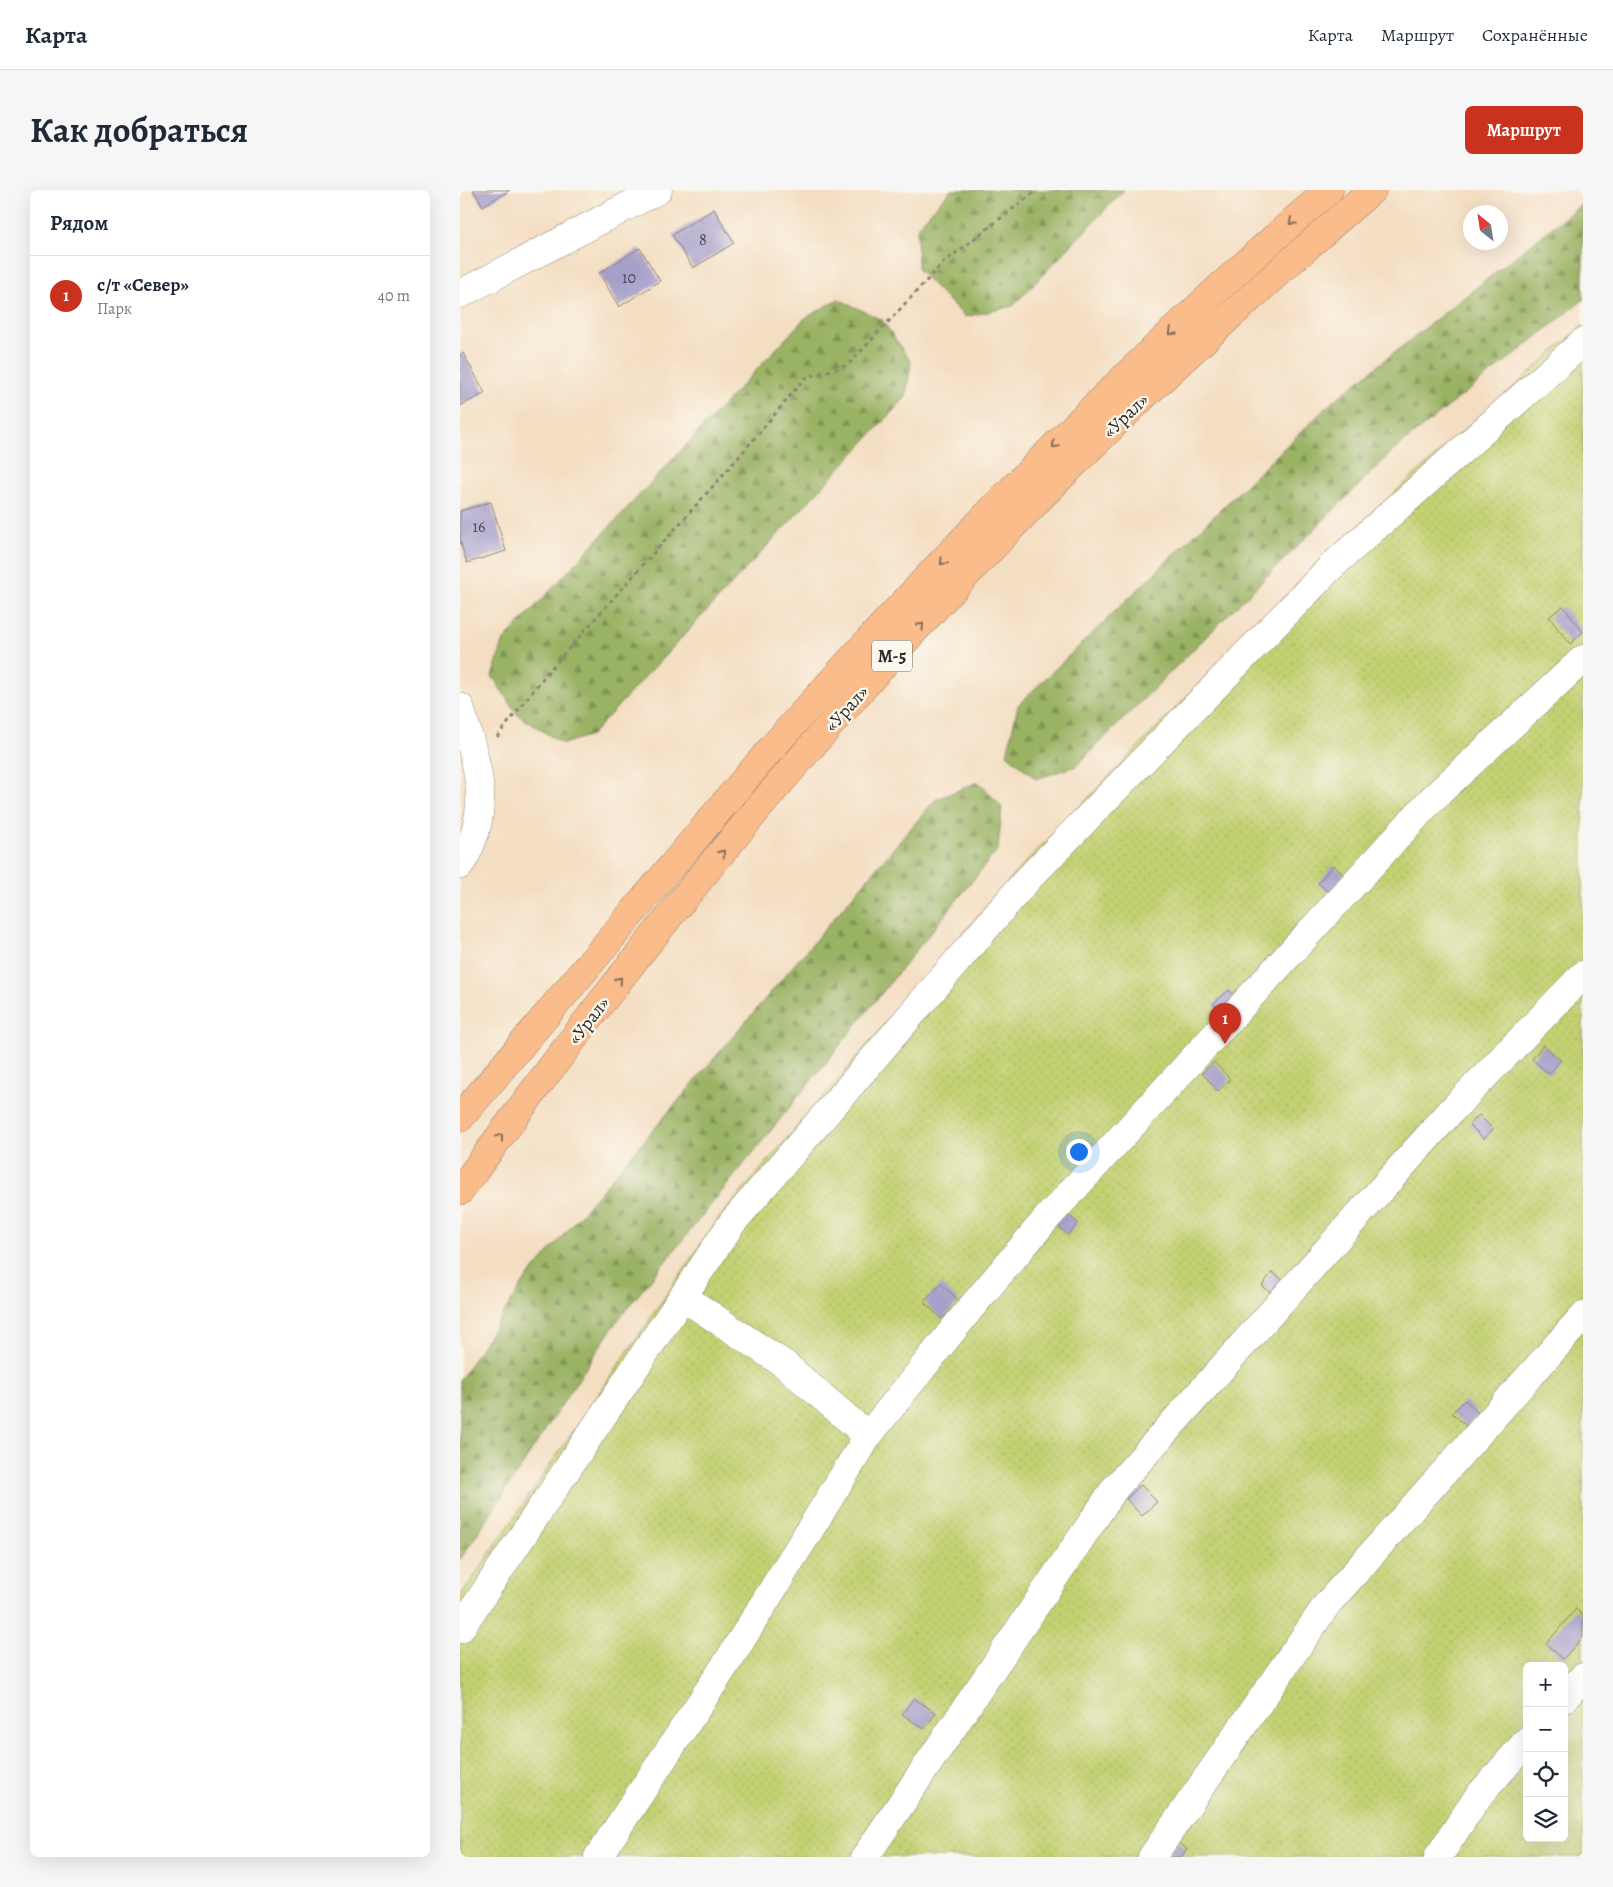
<!DOCTYPE html>
<html lang="ru">
<meta charset="utf-8">
<style>
body{margin:0;font-family:Alegreya,serif;background:#f6f6f7;color:#1f2937}
.controls{position:absolute;right:15px;bottom:15px;display:grid;overflow:hidden;border-radius:8px;box-shadow:0 5px 20px #0002}
.controls button{width:45px;height:45px;display:grid;place-items:center;padding:0;border:0;border-bottom:1px solid #e0e1e3;background:#fff;color:#1f2937;font:25px sans-serif}
.compass{position:absolute;left:1003px;top:15px;width:45px;height:45px;border-radius:50%;background:#fff;box-shadow:0 5px 20px #0002;rotate:330deg}
.you{position:absolute;left:618px;top:961px;width:18px;height:18px;margin:-12px;border:4px solid #fff;border-radius:50%;background:#1a73e8;box-shadow:0 0 0 8px #1a73e833}
.badge{display:grid;place-items:center;width:32px;height:32px;border-radius:50%;background:#c8321e;color:#fff;font-size:16px;font-weight:700}
.pin{position:absolute;translate:-50% -41px;filter:drop-shadow(0 1px 2px #0008)}
.pin::after{content:'';position:absolute;top:26px;width:18px;height:15px;background:inherit;clip-path:polygon(0 0,100% 0,50% 100%)}
.list{margin:0;padding:0;list-style:none}
h2{display:flex;justify-content:space-between;align-items:center;height:65px;margin:0;padding:0 20px;font-size:21px}
h2 small{font-size:16px;font-weight:400;color:#747a83}
.list li{display:grid;grid-template-columns:32px 1fr auto;gap:15px;align-items:center;box-sizing:border-box;height:80px;padding:0 20px;border-top:1px solid #e0e1e3}
.list b{display:block;font-size:19px;white-space:nowrap}
.list p{margin:0;font-size:16px;white-space:nowrap;color:#747a83}
.list em{font-size:16px;font-style:normal;color:#747a83}
.icon{flex:none;width:28px;height:28px;fill:none;stroke:currentColor;stroke-width:2;stroke-linecap:round;stroke-linejoin:round}
.map{position:relative;flex:none;width:1123px;height:1667px;overflow:hidden;border-radius:8px}
header{display:flex;align-items:center;gap:30px;box-sizing:border-box;height:70px;padding:0 25px;background:#fff;border-bottom:1px solid #e0e1e3}
header strong{font-size:24px}
nav{display:flex;gap:28px;margin-inline-start:auto;font-size:18px}
.intro{display:flex;align-items:center;justify-content:space-between;box-sizing:border-box;height:120px;padding:0 30px}
h1{margin:0;font-size:35px}
.button{padding:12px 22px;border-radius:8px;background:#c8321e;color:#fff;font-size:18px;font-weight:700}
main{display:flex;gap:30px;padding:0 30px}
aside{flex:1;background:#fff;border-radius:8px;box-shadow:0 5px 20px #0002}
.map>svg:first-child{display:block}
.green{fill:url(#green-dots);stroke:#777e4e;fill-rule:evenodd}
.forest{fill:url(#forest-firs);stroke:#626e48}
.building{fill:#a69fca}
.lines{fill:none;stroke-linecap:round;stroke-linejoin:round}
.minor-casing{stroke:#908476;stroke-width:29}
.highway-casing{stroke:#908476;stroke-width:29}
.path{stroke:#908476;stroke-width:3;stroke-dasharray:4 4;stroke-linecap:butt}
.minor{stroke:#fff;stroke-width:28}
.highway{stroke:#fabc8b;stroke-width:28}
.oneway{stroke:#886c56}
.labels{text-anchor:middle;stroke-width:4.5;stroke-linejoin:round;paint-order:stroke}
.number-label{font-size:16px;fill:#4a4853}
.shield{fill:#fbf7ec;stroke:#696865;stroke-width:1}
.shield-label{font-size:18px;font-weight:bold;fill:#2b2b2b}
.street-label{font-size:19px;fill:#2b2b2b;stroke:#fbf7ec}
</style>
<header>
<strong>Карта</strong>
<nav><a>Карта</a><a>Маршрут</a><a>Сохранённые</a></nav>
</header>
<div class="intro"><h1>Как добраться</h1><a class="button">Маршрут</a></div>
<main>
<aside>
<h2>Рядом<small></small></h2>
<ul class="list">
<li><span class="badge">1</span><div><b>с/т «Север»</b><p>Парк</p></div><em>40 m</em></li>
</ul>
</aside>
<div class="map">
<svg width="1123" height="1667" viewBox="0 0 1123 1667">
<defs>
<pattern id="green-dots" width="8" height="8" patternUnits="userSpaceOnUse" patternTransform="scale(1.25)"><rect width="8" height="8" fill="#c3d072"/><path d="M2 2h.1M6 6h.1" fill="none" stroke="#a8b363" stroke-width="1.8" stroke-linecap="round"/></pattern>
<pattern id="forest-firs" width="22" height="20" patternUnits="userSpaceOnUse" patternTransform="scale(1.25)"><rect width="22" height="20" fill="#9ab264"/><path d="M5 1l3.5 6h-7zM16 11l3.5 6h-7z" fill="#7e9153"/></pattern>
</defs>
<rect width="100%" height="100%" fill="#fbf7ec"/>
<filter id="ink" filterUnits="userSpaceOnUse"><feTurbulence type="fractalNoise" baseFrequency=".02" numOctaves="2"/><feDisplacementMap in="SourceGraphic" scale="10" xChannelSelector="R" yChannelSelector="G"/><feConvolveMatrix kernelMatrix="1 2 1 2 8 2 1 2 1" color-interpolation-filters="sRGB"/></filter>
<filter id="wash" filterUnits="userSpaceOnUse"><feTurbulence type="fractalNoise" baseFrequency=".0096" numOctaves="4" result="noise"/><feDisplacementMap in="SourceGraphic" scale="20" xChannelSelector="R" yChannelSelector="G"/><feGaussianBlur stdDeviation="1.12" result="paint"/><feColorMatrix in="noise" values="0 0 0 0 0 0 0 0 0 0 0 0 0 0 0 0 0 1.4 0 .05"/><feComposite in="paint" operator="in"/></filter>
<g filter="url(#wash)">
<rect width="100%" height="100%" fill="#f4dec2"/>
<!-- green -->
<path class="green" d="M 1123,135 L 1123,1667 L 0,1667 L 0,1407 L 259,1028 L 557,681 L 866,364 ZM 1067,1476 L 1104,1476 L 1104,1648 L 1067,1648 Z"/>
<!-- forest -->
<path class="forest" d="M 491,0 L 664,0 L 553,116 L 505,127 L 458,80 L 457,37 Z
M 1123,13 L 1123,110 L 935,259 L 616,576 L 576,589 L 547,564 L 558,515 L 872,212 Z
M 378,109 L 422,130 L 451,172 L 446,207 L 131,545 L 103,554 L 58,525 L 32,486 L 44,450 L 344,129 Z
M 518,592 L 542,617 L 538,659 L 154,1135 L 0,1370 L 0,1190 L 66,1089 L 475,610 Z"/>
<g id="blocks">
<!-- building -->
<path class="building" d="M 13,0 L 50,0 L 23,16 Z
M 254,19 L 274,53 L 233,78 L 212,45 Z
M 180,58 L 200,91 L 159,117 L 139,83 Z
M 3,163 L 25,203 L 0,216 L 0,165 Z
M 31,312 L 46,361 L 7,373 L 0,351 L 0,321 Z
M 1103,416 L 1123,442 L 1110,454 L 1089,427 Z
M 873,675 L 884,685 L 869,703 L 858,693 Z
M 769,800 L 779,811 L 764,825 L 753,814 Z
M 1083,855 L 1101,870 L 1089,884 L 1072,869 Z
M 754,872 L 770,889 L 758,901 L 742,883 Z
M 1019,925 L 1033,939 L 1024,949 L 1009,934 Z
M 604,1021 L 618,1033 L 608,1045 L 594,1033 Z
M 812,1082 L 825,1091 L 815,1105 L 802,1096 Z
M 481,1094 L 499,1111 L 482,1129 L 464,1112 Z
M 1005,1210 L 1019,1224 L 1006,1236 L 992,1223 Z
M 681,1295 L 697,1312 L 682,1326 L 666,1309 Z
M 1116,1419 L 1123,1426 L 1123,1447 L 1103,1469 L 1086,1454 Z
M 454,1508 L 476,1523 L 464,1539 L 442,1524 Z
M 717,1652 L 727,1659 L 721,1667 L 706,1667 Z"/>
</g>
</g>
<g filter="url(#ink)">
<use href="#blocks" fill-opacity="0" stroke="#908476" stroke-width="1"/>
<g class="lines">
<!-- minor casing -->
<g class="minor-casing">
<path id="minor" d="M 0,104 L 198,0
M 0,517 C 17,575 35,619 0,675
M 223,1107 L 324,1174 L 408,1246
M 0,1439 L 272,1033 L 567,690 L 872,376 L 1123,152
M 1104,1509 L 1123,1487
M 138,1667 L 270,1468 L 408,1246 L 509,1120 L 587,1028 L 971,610 L 1123,469
M 405,1667 L 655,1298 L 991,921 L 1123,785
M 692,1667 L 868,1413 L 1123,1126
M 978,1667 L 1017,1608 L 1067,1551"/>
</g>
<!-- highway casing -->
<g class="highway-casing">
<path id="highway" d="M 0,928 C 56,861 112,794 169,727 C 221,666 272,603 326,542 C 496,351 675,167 869,0
M 0,1001 C 177,756 370,522 582,306 C 687,199 799,98 912,0"/>
</g>
<!-- path -->
<path class="path" d="M 37,547 L 87,483 L 278,268 L 345,188 L 388,175 L 483,73 L 577,0"/>
<!-- minor -->
<use href="#minor" class="minor"/>
<!-- highway -->
<use href="#highway" class="highway"/>
</g>
<!-- one-way arrows -->
<defs><path id="oneway-chevron" d="M-2-3.5L2.5 0L-2 3.5" fill="none" stroke-width="1.6" stroke-linecap="round" stroke-linejoin="round" transform="scale(1.25)"/></defs>
<g class="oneway">
<use href="#oneway-chevron" transform="translate(832 32) rotate(138)"/>
<use href="#oneway-chevron" transform="translate(712 142) rotate(137)"/>
<use href="#oneway-chevron" transform="translate(595 255) rotate(135)"/>
<use href="#oneway-chevron" transform="translate(483 372) rotate(133)"/>
<use href="#oneway-chevron" transform="translate(461 436) rotate(-47)"/>
<use href="#oneway-chevron" transform="translate(262 663) rotate(-51)"/>
<use href="#oneway-chevron" transform="translate(159 790) rotate(-51)"/>
<use href="#oneway-chevron" transform="translate(40 947) rotate(-53)"/>
</g>
</g>
<g class="labels">
<!-- number labels -->
<g class="number-label">
<text x="243" y="55">8</text>
<text x="169" y="93">10</text>
<text x="19" y="342">16</text>
</g>
<!-- shield labels -->
<rect class="shield" x="412" y="450.5" width="40" height="31" rx="4"/>
<g class="shield-label">
<text x="432" y="472">М-5</text>
</g>
<!-- street labels -->
<g class="street-label">
<text transform="translate(665 225) rotate(-44)" y="7">«Урал»</text>
<text transform="translate(386 518) rotate(-48)" y="7">«Урал»</text>
<text transform="translate(128 830) rotate(-52)" y="7">«Урал»</text>
</g>
</g>
</svg>
<div class="controls">
<button>+</button>
<button>−</button>
<button><svg class="icon" aria-label="locate" viewBox="0 0 24 24"><circle cx="12" cy="12" r="6"/><path d="M12 2v4M12 18v4M2 12h4M18 12h4"/></svg></button>
<button><svg class="icon" aria-label="layers" viewBox="0 0 24 24"><path d="M12 4l9 5-9 5-9-5zM3 14l9 5 9-5"/></svg></button>
</div>
<svg class="compass" viewBox="-18 -18 36 36"><path d="M0-13l5 13h-10z" fill="#e53935"/><path d="M0 13l5-13h-10z" fill="#747a83"/></svg>
<div class="you"></div>
<div class="pin badge" style="left:765px;top:854px">1</div>
</div>
</main>
